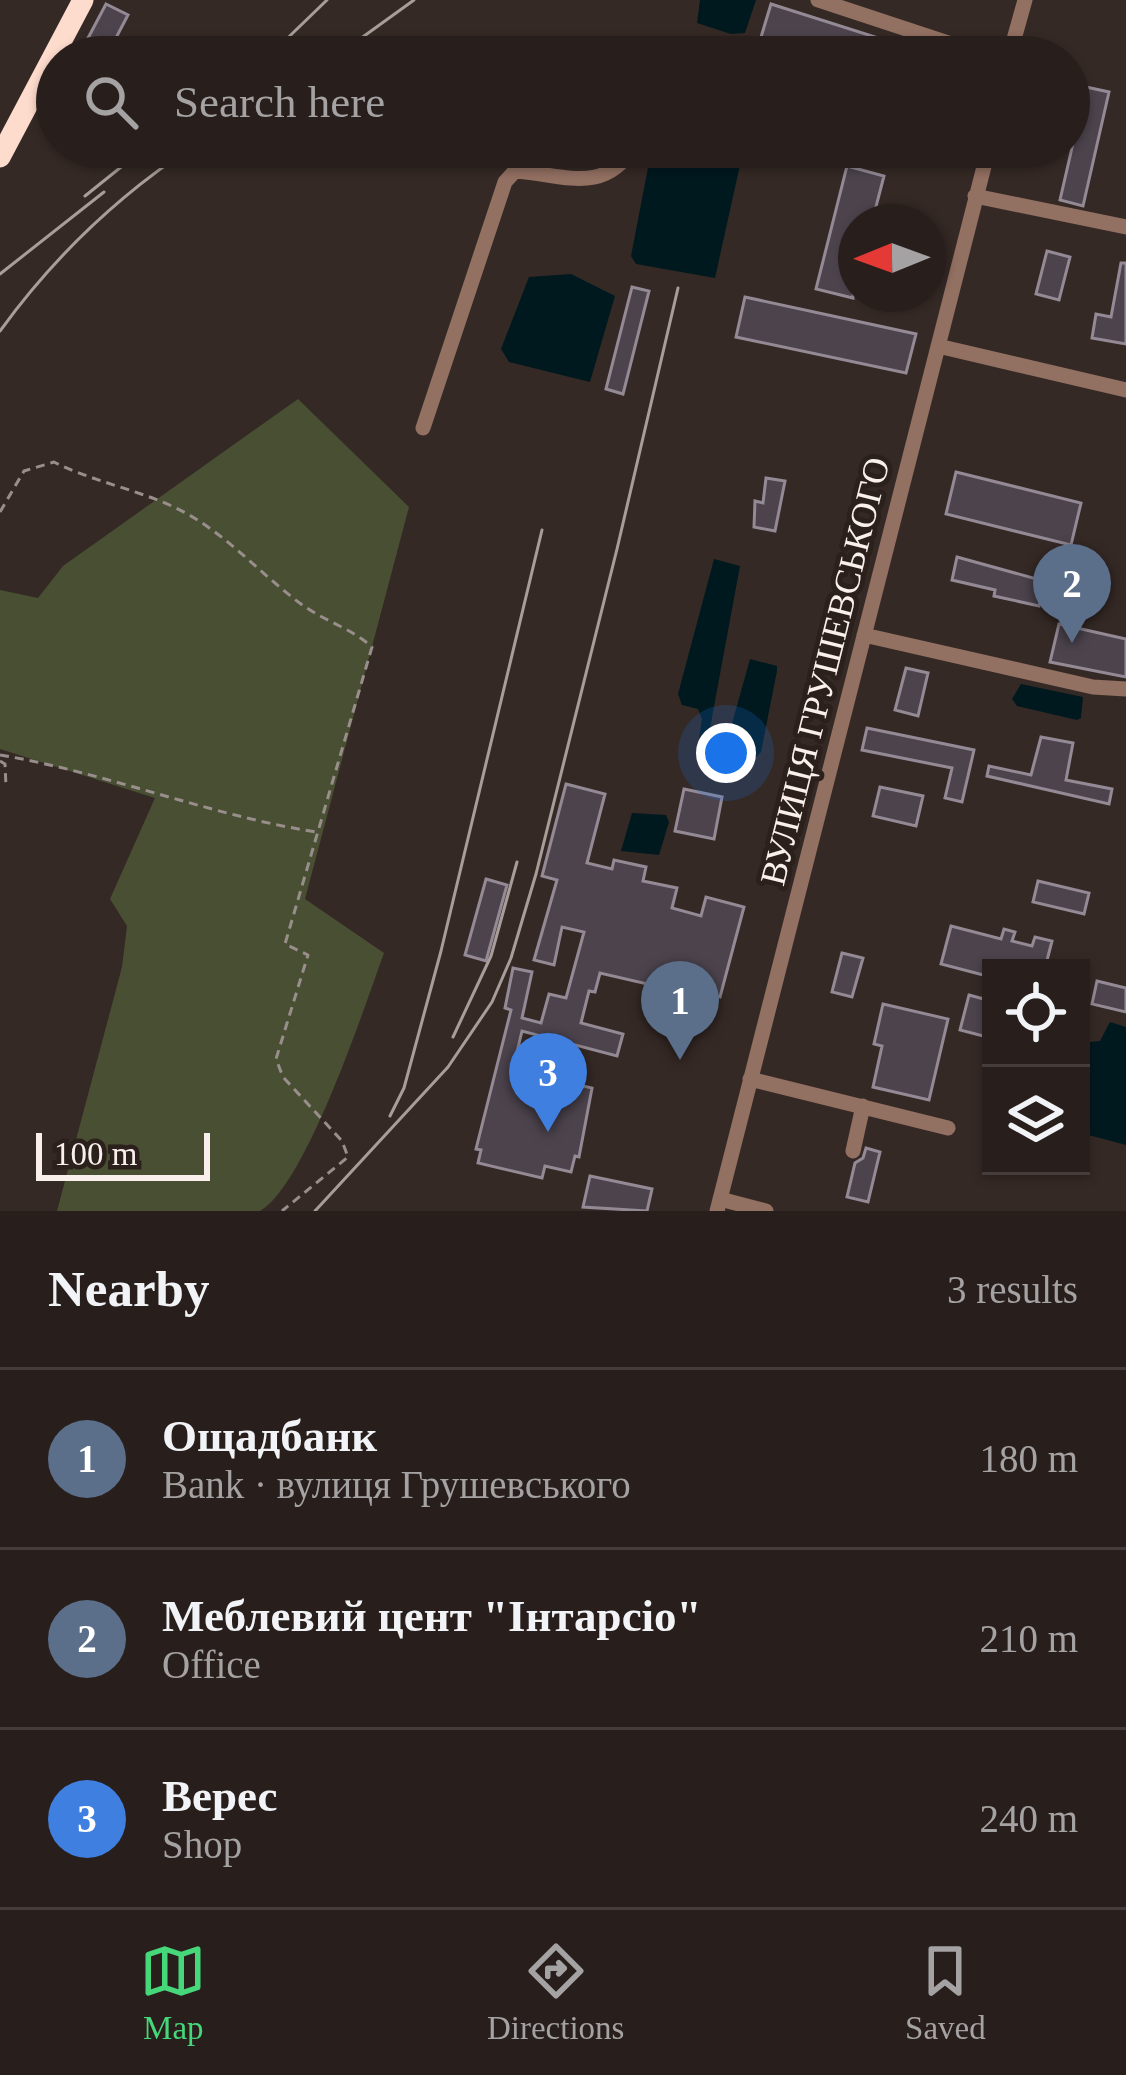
<!DOCTYPE html>
<meta charset="utf-8">
<style>
body{margin:0;font-family:"Times New Roman",serif;background:#342c29;color:#f1f3f6}
.controls{position:absolute;right:36px;bottom:36px;display:grid;overflow:hidden;border-radius:0px;box-shadow:0 3px 9px #0004}
.controls button{width:108px;height:108px;display:grid;place-items:center;padding:0;border:0;border-bottom:3px solid #443d3b;background:#281f1c;color:#f1f3f6;font:60px sans-serif}
.compass{position:absolute;left:838px;top:204px;width:108px;height:108px;border-radius:50%;background:#281f1c;box-shadow:0 3px 9px #0004;rotate:269deg}
.scale{position:absolute;left:36px;bottom:30px;width:174px;box-sizing:border-box;padding-left:12px;border:6px solid #f9f0ed;border-top:0;font-size:33px;line-height:42px;white-space:nowrap;color:#f9f0ed;-webkit-text-stroke:9px #2b201b;paint-order:stroke}
.you{position:absolute;left:726px;top:753px;width:42px;height:42px;margin:-30px;border:9px solid #fff;border-radius:50%;background:#1a73e8;box-shadow:0 0 0 18px #1a73e833}
.badge{display:grid;place-items:center;width:78px;height:78px;border-radius:50%;background:#45d77a;color:#fff;font-size:39px;font-weight:700}
.pin{position:absolute;translate:-50% -99px;filter:drop-shadow(0 3px 6px #0008)}
.pin::after{content:'';position:absolute;top:63px;width:42px;height:36px;background:inherit;clip-path:polygon(0 0,100% 0,50% 100%)}
.list{margin:0;padding:0;list-style:none}
h2{display:flex;justify-content:space-between;align-items:center;height:156px;margin:0;padding:0 48px;font-size:51px}
h2 small{font-size:39px;font-weight:400;color:#a5a2a3}
.list li{display:grid;grid-template-columns:78px 1fr auto;gap:36px;align-items:center;box-sizing:border-box;height:180px;padding:0 48px;border-top:3px solid #443d3b}
.list b{display:block;font-size:45px;white-space:nowrap}
.list p{margin:0;font-size:39px;white-space:nowrap;color:#a5a2a3}
.list em{font-size:39px;font-style:normal;color:#a5a2a3}
.icon{flex:none;width:66px;height:66px;fill:none;stroke:currentColor;stroke-width:2;stroke-linecap:round;stroke-linejoin:round}
.map{position:relative;flex:none;width:1126px;height:1211px;overflow:hidden}
.search{position:absolute;background:#281f1c;box-shadow:0 3px 9px #0004;left:36px;right:36px;top:36px;height:132px;display:flex;align-items:center;gap:30px;box-sizing:border-box;padding:0 42px;border-radius:66px;color:#a5a2a3;font-size:45px}
.sheet{height:696px;background:#281f1c}
nav{display:flex;justify-content:space-around;align-items:center;box-sizing:border-box;height:168px;border-top:3px solid #443d3b;background:#281f1c;font-size:33px;color:#a5a2a3}
nav a{display:grid;justify-items:center;gap:6px}
nav .on{color:#45d77a}
.map>svg:first-child{display:block}
.green{fill:#484f33}
.water{fill:#00191f}
.building{fill:#4c434d;stroke:#938a95;stroke-width:3}
.lines{fill:none;stroke-linecap:round;stroke-linejoin:round}
.path{stroke:#998e8b;stroke-width:3;stroke-dasharray:9 6;stroke-linecap:butt}
.minor{stroke:#927062;stroke-width:15}
.highway{stroke:#fedccd;stroke-width:21}
.rail{stroke:#a79d99;stroke-width:3}
.labels{text-anchor:middle;stroke-width:10;stroke-linejoin:round;paint-order:stroke}
.street-label{font-size:36px;fill:#f9f0ed;stroke:#2b201b}
</style>
<div class="map">
<svg width="1126" height="1211" viewBox="0 0 1126 1211">
<rect width="100%" height="100%" fill="#352925"/>
<!-- green -->
<path class="green" d="M 298,399 L 409,507 L 305,899 L 384,953 C 364,1008 306,1185 260,1211 L 57,1211 L 122,967 L 127,926 L 110,899 L 155,798 L 0,749 L 0,590 L 38,598 L 63,566 Z"/>
<!-- water -->
<path class="water" d="M 700,0 L 756,0 L 745,33 L 731,34 L 697,23 Z
M 652,147 L 744,147 L 715,278 L 636,264 L 631,256 Z
M 571,274 L 615,296 L 590,382 L 509,362 L 501,349 L 529,277 Z
M 714,559 L 740,566 L 708,739 L 699,738 L 702,719 L 698,709 L 682,705 L 678,694 Z
M 750,659 L 777,666 L 777,671 L 761,752 L 756,757 L 743,758 L 726,745 Z
M 1021,684 L 1083,697 L 1081,718 L 1077,720 L 1017,706 L 1012,699 Z
M 632,813 L 666,815 L 669,822 L 659,855 L 621,851 Z
M 1110,1022 L 1126,1027 L 1126,1145 L 1081,1133 L 1081,1043 L 1100,1041 Z"/>
<!-- building -->
<path class="building" d="M 106,4 L 128,15 L 106,57 L 78,57 Z
M 771,4 L 932,55 L 932,57 L 790,57 L 758,47 Z
M 1086,87 L 1109,92 L 1083,206 L 1060,200 Z
M 847,166 L 884,176 L 872,222 L 856,222 L 853,298 L 816,289 Z
M 1047,251 L 1070,257 L 1059,300 L 1036,294 Z
M 1121,263 L 1126,263 L 1126,344 L 1092,338 L 1096,314 L 1111,317 Z
M 632,287 L 649,291 L 623,394 L 606,389 Z
M 745,297 L 916,334 L 906,373 L 736,337 Z
M 956,472 L 1081,503 L 1071,545 L 946,514 Z
M 766,478 L 785,481 L 775,531 L 754,527 L 755,501 L 763,503 Z
M 957,557 L 1044,581 L 1039,606 L 994,596 L 995,590 L 952,580 Z
M 1059,624 L 1126,639 L 1126,677 L 1050,662 Z
M 906,668 L 928,673 L 918,716 L 895,710 Z
M 867,728 L 974,750 L 962,802 L 945,798 L 952,768 L 862,750 Z
M 1041,737 L 1073,743 L 1066,780 L 1112,789 L 1109,804 L 987,776 L 989,766 L 1031,775 Z
M 566,784 L 605,794 L 587,863 L 612,869 L 614,860 L 646,867 L 643,881 L 677,888 L 672,908 L 701,916 L 706,897 L 744,907 L 720,997 L 685,988 L 682,1000 L 650,991 L 652,985 L 600,973 L 595,992 L 589,991 L 581,1023 L 623,1034 L 617,1056 L 522,1031 L 513,1069 L 592,1088 L 579,1157 L 575,1156 L 571,1172 L 545,1166 L 542,1178 L 478,1163 L 481,1150 L 476,1149 L 511,1010 L 505,1008 L 513,968 L 532,972 L 522,1018 L 541,1023 L 549,994 L 566,998 L 584,932 L 562,927 L 554,965 L 534,960 L 557,880 L 542,876 Z
M 880,787 L 923,796 L 916,826 L 873,816 Z
M 684,789 L 722,797 L 714,839 L 675,831 Z
M 486,879 L 507,885 L 486,961 L 465,955 Z
M 1038,881 L 1089,893 L 1084,914 L 1033,902 Z
M 951,926 L 1001,939 L 1004,929 L 1015,932 L 1012,941 L 1032,946 L 1035,937 L 1052,941 L 1045,968 L 991,968 L 991,977 L 941,964 Z
M 842,953 L 863,958 L 852,997 L 832,992 Z
M 1097,981 L 1126,988 L 1126,1012 L 1092,1004 Z
M 969,995 L 991,1001 L 991,1038 L 960,1030 Z
M 883,1004 L 948,1019 L 929,1100 L 873,1087 L 882,1046 L 874,1044 Z
M 866,1148 L 880,1152 L 868,1202 L 847,1197 L 855,1163 L 863,1158 Z
M 590,1176 L 652,1189 L 647,1211 L 583,1207 Z"/>
<g class="lines">
<!-- path -->
<path class="path" d="M 0,512 L 24,471 L 54,462 C 94,482 136,489 176,508 C 224,531 259,573 301,604 C 324,621 351,628 372,647 L 285,944 L 308,955 L 276,1059 L 283,1077 L 342,1141 L 348,1157 L 282,1211
M 0,755 C 108,773 208,815 316,832
M 0,761 L 5,764 L 6,787"/>
<!-- minor -->
<path class="minor" d="M 818,0 L 991,57
M 1009,57 L 1025,0
M 975,196 L 1126,227
M 938,346 L 1126,390
M 423,428 L 505,182 L 515,171 C 562,174 604,196 633,147
M 864,635 L 1093,687 L 1126,689
M 750,1079 L 948,1128
M 853,1151 L 863,1106
M 720,1199 L 766,1211
M 717,1211 L 989,147"/>
<!-- highway -->
<path class="highway" d="M 0,157 L 83,0"/>
<!-- rail -->
<path class="rail" d="M 268,57 L 327,0
M 335,57 L 414,0
M 85,196 L 146,147
M 0,274 L 104,192
M 0,331 C 53,258 116,197 192,147
M 453,1037 L 491,956 L 517,862
M 390,1116 L 404,1088 L 441,951 L 542,530
M 315,1211 L 448,1067 L 492,1002 L 511,958 L 536,874 L 617,549 L 678,288"/>
</g>
<g class="labels">
<!-- street labels -->
<g class="street-label">
<text transform="translate(824 671) rotate(-76)" y="13">ВУЛИЦЯ ГРУШЕВСЬКОГО</text>
</g>
</g>
</svg>
<div class="controls">
<button><svg class="icon" aria-label="locate" viewBox="0 0 24 24"><circle cx="12" cy="12" r="6"/><path d="M12 2v4M12 18v4M2 12h4M18 12h4"/></svg></button>
<button><svg class="icon" aria-label="layers" viewBox="0 0 24 24"><path d="M12 4l9 5-9 5-9-5zM3 14l9 5 9-5"/></svg></button>
</div>
<svg class="compass" viewBox="-18 -18 36 36"><path d="M0-13l5 13h-10z" fill="#e53935"/><path d="M0 13l5-13h-10z" fill="#a5a2a3"/></svg>
<div class="scale">100 m</div>
<div class="you"></div>
<div class="pin badge" style="left:680px;top:1060px;background:#5c6f8a">1</div>
<div class="pin badge" style="left:1072px;top:643px;background:#5c6f8a">2</div>
<div class="pin badge" style="left:548px;top:1132px;background:#3f7fe0">3</div>
<div class="search"><svg class="icon" aria-label="search" viewBox="0 0 24 24"><circle cx="10" cy="10" r="6"/><path d="M15 15l6 6"/></svg>Search here</div>
</div>
<section class="sheet">
<h2>Nearby<small>3 results</small></h2>
<ul class="list">
<li><span class="badge" style="background:#5c6f8a">1</span><div><b>Ощадбанк</b><p>Bank · вулиця Грушевського</p></div><em>180 m</em></li>
<li><span class="badge" style="background:#5c6f8a">2</span><div><b>Меблевий цент &quot;Інтарсіо&quot;</b><p>Office</p></div><em>210 m</em></li>
<li><span class="badge" style="background:#3f7fe0">3</span><div><b>Верес</b><p>Shop</p></div><em>240 m</em></li>
</ul>
</section>
<nav>
<a class="on"><svg class="icon" aria-label="map" viewBox="0 0 24 24"><path d="M3 6l6-2 6 2 6-2v14l-6 2-6-2-6 2zM9 4v14M15 6v14"/></svg>Map</a>
<a><svg class="icon" aria-label="directions" viewBox="0 0 24 24"><path d="M12 3l9 9-9 9-9-9zM9 14v-3h6M13 9l2 2-2 2"/></svg>Directions</a>
<a><svg class="icon" aria-label="saved" viewBox="0 0 24 24"><path d="M7 4h10v16l-5-4-5 4z"/></svg>Saved</a>
</nav>
